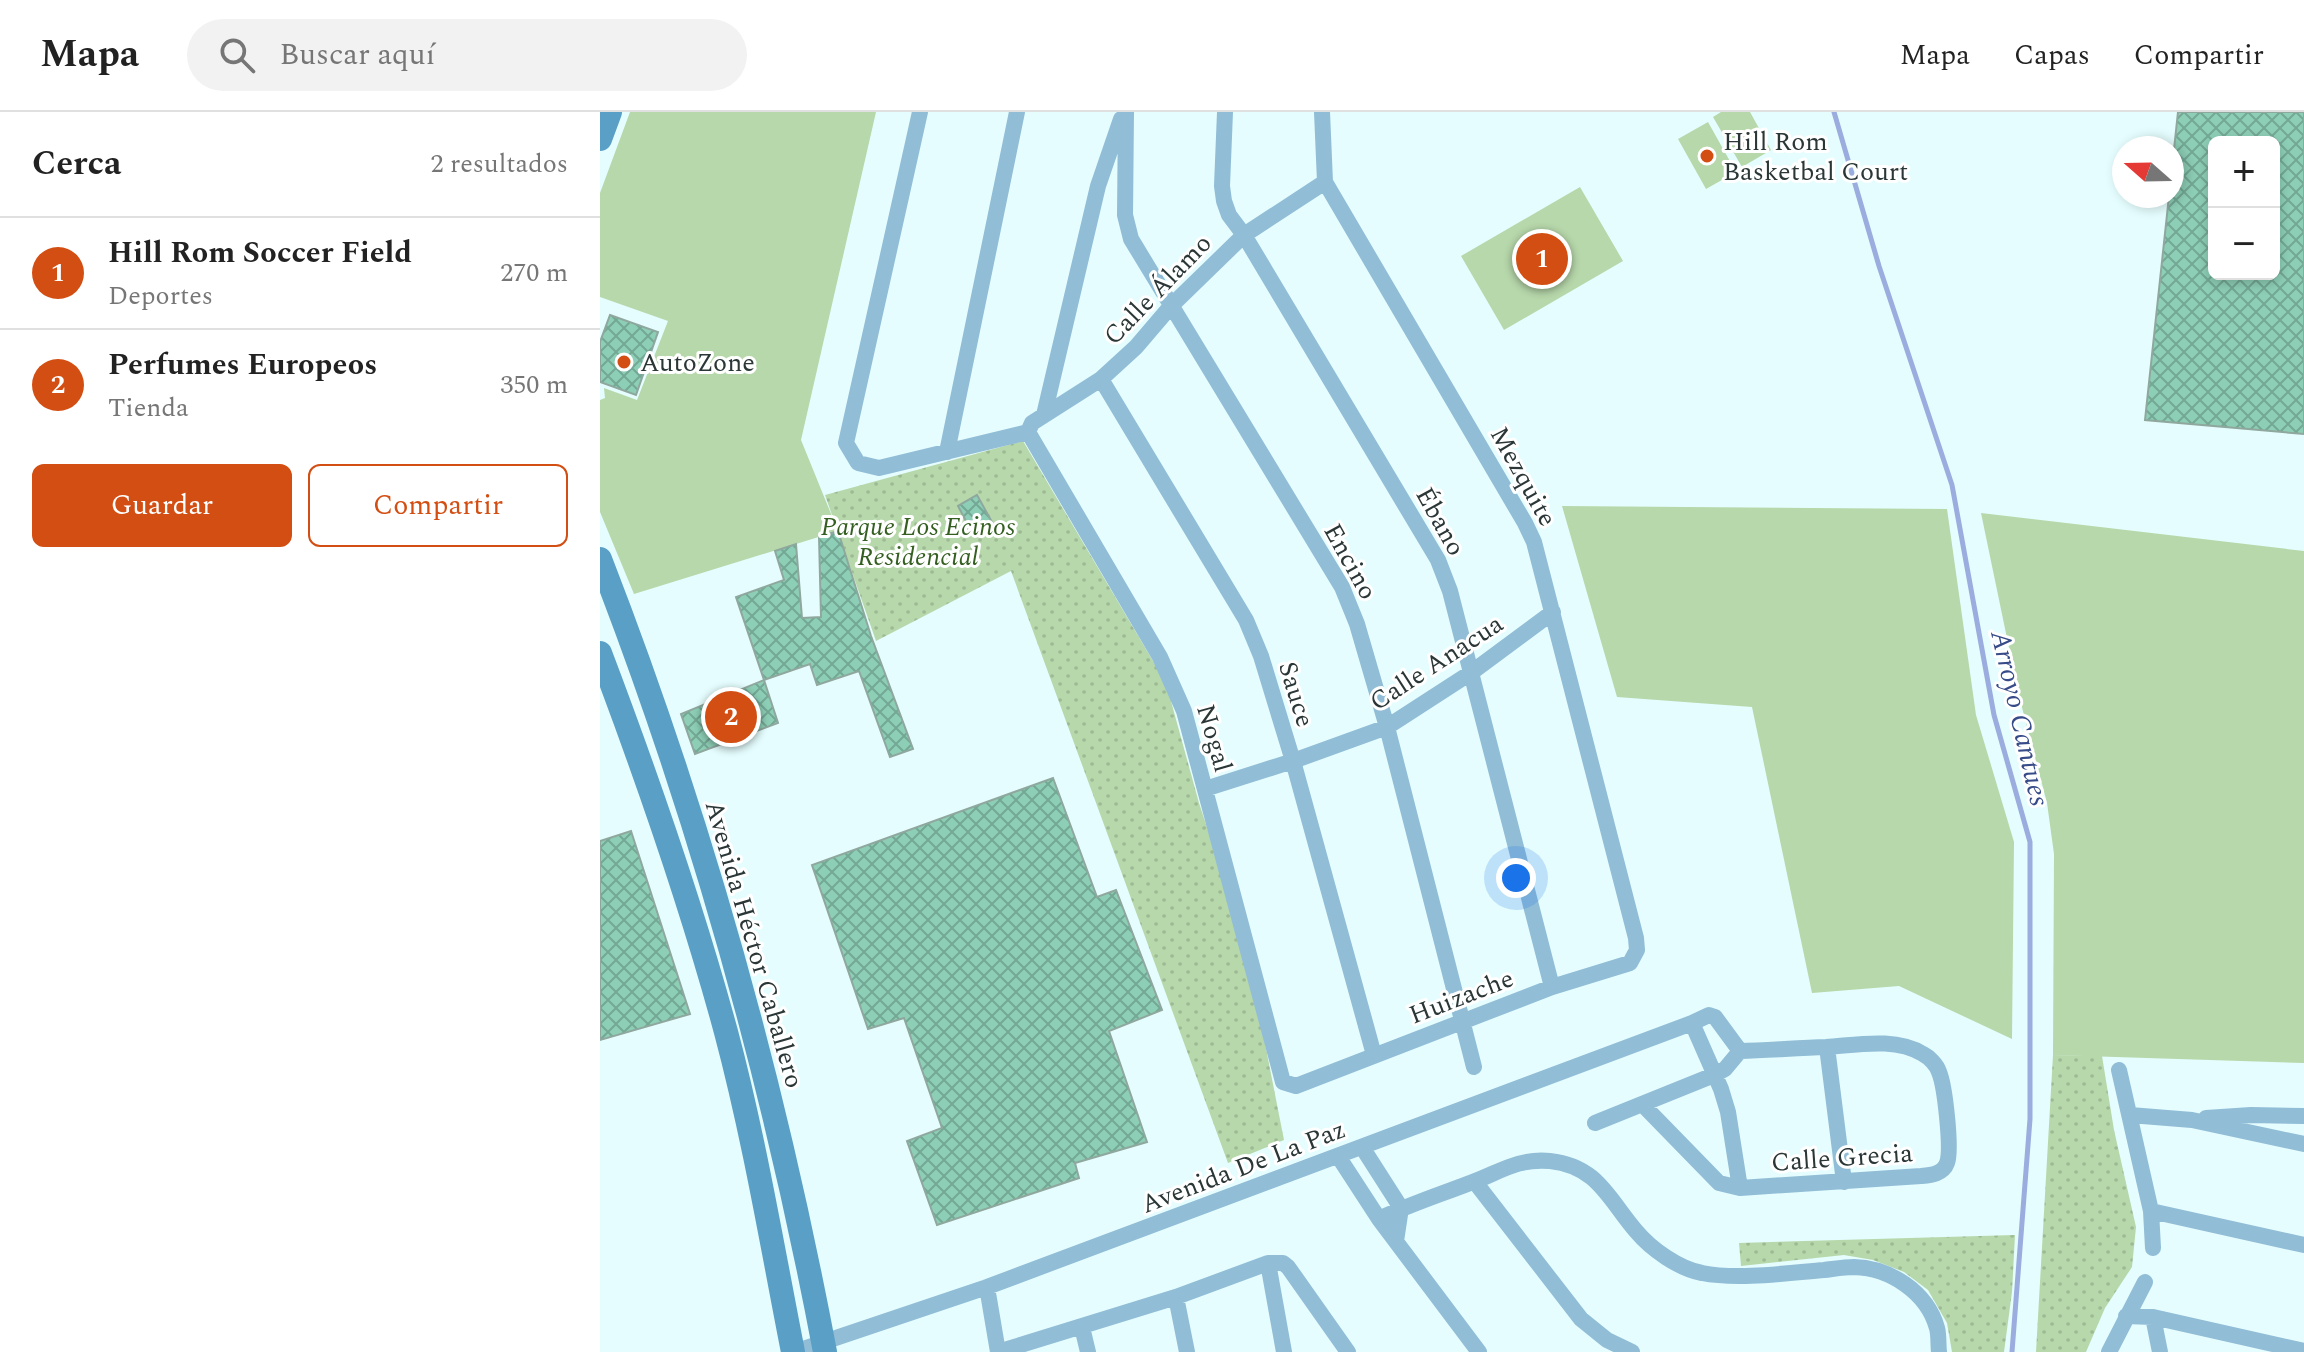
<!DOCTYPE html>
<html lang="es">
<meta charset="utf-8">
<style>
body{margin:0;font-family:Spectral,serif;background:#f2f2f2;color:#222}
.controls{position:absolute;right:24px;top:24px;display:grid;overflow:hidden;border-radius:12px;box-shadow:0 4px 12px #0003}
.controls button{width:72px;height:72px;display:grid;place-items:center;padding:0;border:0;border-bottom:2px solid #e0e0e0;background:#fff;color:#222;font:40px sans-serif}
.compass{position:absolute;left:1512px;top:24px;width:72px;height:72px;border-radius:50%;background:#fff;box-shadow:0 4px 12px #0003;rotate:290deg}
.you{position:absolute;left:916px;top:766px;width:28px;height:28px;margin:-20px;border:6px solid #fff;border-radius:50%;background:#1a73e8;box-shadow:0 0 0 12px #1a73e833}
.badge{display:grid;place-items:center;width:52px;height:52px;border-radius:50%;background:#d34e12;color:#fff;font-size:26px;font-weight:700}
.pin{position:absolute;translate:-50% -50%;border:4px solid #fff;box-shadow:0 2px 8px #0006}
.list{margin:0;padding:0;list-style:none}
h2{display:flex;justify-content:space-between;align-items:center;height:104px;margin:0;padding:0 32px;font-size:34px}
h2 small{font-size:26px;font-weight:400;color:#767676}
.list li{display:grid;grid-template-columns:52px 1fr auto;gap:24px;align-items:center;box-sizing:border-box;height:112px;padding:0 32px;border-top:2px solid #e0e0e0}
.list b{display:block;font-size:30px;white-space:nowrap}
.list p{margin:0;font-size:26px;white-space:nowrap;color:#767676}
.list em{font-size:26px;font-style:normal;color:#767676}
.actions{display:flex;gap:16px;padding:24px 32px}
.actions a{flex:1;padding:18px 0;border:2px solid #d34e12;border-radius:12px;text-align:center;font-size:28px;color:#d34e12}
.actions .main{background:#d34e12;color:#fff}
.icon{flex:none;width:44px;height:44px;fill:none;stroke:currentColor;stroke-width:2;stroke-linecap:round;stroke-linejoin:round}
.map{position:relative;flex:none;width:1704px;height:1240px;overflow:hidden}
header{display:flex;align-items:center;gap:48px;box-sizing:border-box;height:112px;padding:0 40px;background:#fff;border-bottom:2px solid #e0e0e0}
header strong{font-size:38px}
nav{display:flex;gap:44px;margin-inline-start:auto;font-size:28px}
.search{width:560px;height:72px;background:#f2f2f2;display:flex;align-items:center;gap:20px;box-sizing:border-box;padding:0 28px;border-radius:44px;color:#767676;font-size:30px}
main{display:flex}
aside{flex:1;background:#fff}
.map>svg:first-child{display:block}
.grass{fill:#b7d8ab}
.park{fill:url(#park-dots)}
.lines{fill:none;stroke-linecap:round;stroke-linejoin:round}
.stream{stroke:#9aadde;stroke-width:5}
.building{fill:url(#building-cross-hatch);stroke:#8fa89e;stroke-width:2;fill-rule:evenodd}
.minor{stroke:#91bdd7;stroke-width:16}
.secondary{stroke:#5a9fc6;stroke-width:24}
.poi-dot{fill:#d34e12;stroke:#fff;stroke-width:3}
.labels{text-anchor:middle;stroke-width:6;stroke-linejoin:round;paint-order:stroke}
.poi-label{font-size:26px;fill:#2b3637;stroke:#fff;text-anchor:start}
.street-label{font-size:26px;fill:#2b3637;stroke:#fff}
.park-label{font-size:26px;font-style:italic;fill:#345f21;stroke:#fff}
.water-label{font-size:28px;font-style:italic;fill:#364b88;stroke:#fff}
</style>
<header>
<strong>Mapa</strong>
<div class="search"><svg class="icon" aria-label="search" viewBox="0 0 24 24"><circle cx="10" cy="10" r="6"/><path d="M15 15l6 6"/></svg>Buscar aquí</div>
<nav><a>Mapa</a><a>Capas</a><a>Compartir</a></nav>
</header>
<main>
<aside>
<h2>Cerca<small>2 resultados</small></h2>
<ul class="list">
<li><span class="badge">1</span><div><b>Hill Rom Soccer Field</b><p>Deportes</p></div><em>270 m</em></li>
<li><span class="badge">2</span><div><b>Perfumes Europeos</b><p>Tienda</p></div><em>350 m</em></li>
</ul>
<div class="actions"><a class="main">Guardar</a><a>Compartir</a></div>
</aside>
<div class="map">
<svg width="1704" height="1240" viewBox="0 0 1704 1240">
<defs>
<pattern id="park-dots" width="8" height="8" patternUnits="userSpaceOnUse" patternTransform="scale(2)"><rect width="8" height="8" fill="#b7d8ab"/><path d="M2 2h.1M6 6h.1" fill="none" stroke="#9eba94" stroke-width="1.8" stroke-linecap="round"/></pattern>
<pattern id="building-cross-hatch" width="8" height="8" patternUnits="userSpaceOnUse" patternTransform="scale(2)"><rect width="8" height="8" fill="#8dceb6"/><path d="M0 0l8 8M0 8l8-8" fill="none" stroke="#73a895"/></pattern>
</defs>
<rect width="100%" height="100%" fill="#e5fdfe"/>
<!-- grass -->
<path class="grass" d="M 30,0 L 276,0 L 201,328 L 238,419 L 34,482 L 0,400 L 0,288 L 5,286 L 4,276 L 37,288 L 68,209 L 0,185 L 0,81 Z
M 1121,0 L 1150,0 L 1171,38 L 1142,55 L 1113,5 Z
M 1108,10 L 1136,60 L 1106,77 L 1078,27 Z
M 980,75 L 1023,149 L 904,218 L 861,144 Z
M 962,394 L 1347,397 L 1376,603 L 1414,730 L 1412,927 L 1299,874 L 1212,881 L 1152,595 L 1017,585 Z
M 1381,401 L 1704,439 L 1704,951 L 1453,943 L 1454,742 L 1447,691 L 1419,584 Z"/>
<!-- park -->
<path class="park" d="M 423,329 L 566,571 L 599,691 L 622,761 L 657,891 L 684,1028 L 628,1051 L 411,459 L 276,529 L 225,383 Z
M 1453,943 L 1502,944 L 1514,1018 L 1536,1115 L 1532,1155 L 1505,1196 L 1486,1240 L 1436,1240 Z
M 1415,1123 L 1412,1180 L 1404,1240 L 1352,1240 L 1347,1211 L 1328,1178 L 1304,1160 L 1273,1148 L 1244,1143 L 1141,1154 L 1139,1131 Z"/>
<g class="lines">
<!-- stream -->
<path class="stream" d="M 1234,0 L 1279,154 L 1352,373 L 1394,603 L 1430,730 L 1430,1007 L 1412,1240"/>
</g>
<!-- building -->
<path class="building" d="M 1578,0 L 1704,0 L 1704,322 L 1545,308 L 1569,84 L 1572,84 L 1572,56 ZM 1614,30 L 1674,30 L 1674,162 L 1614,162 Z
M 10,203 L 58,220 L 36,283 L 0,270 L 0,230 Z
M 377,383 L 392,410 L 381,416 L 370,409 L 367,411 L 358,394 Z
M 238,419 L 271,524 L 313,637 L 290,645 L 259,559 L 217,573 L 210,552 L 164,568 L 136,485 L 184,468 L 175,439 L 196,432 L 202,506 L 221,505 L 219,425 Z
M 164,568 L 178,611 L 95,642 L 81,602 Z
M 453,666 L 497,785 L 516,778 L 562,898 L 509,919 L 547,1030 L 475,1051 L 479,1066 L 337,1113 L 307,1029 L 342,1016 L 304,906 L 268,917 L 212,753 Z
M 31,719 L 90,902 L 0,928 L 0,729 Z"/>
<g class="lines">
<!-- minor -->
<path class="minor" d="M 320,0 L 246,331 L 258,351 L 279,356 L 428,320
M 526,0 L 525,103 L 531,127 L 742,475 L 757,512 L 787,615 L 874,955
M 625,0 L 622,74 L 624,89 L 629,103 L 644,123 L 838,448 L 850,479 L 952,875
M 501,267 L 646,508 L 661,544 L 693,649 L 774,943
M 444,303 L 498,74 L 521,7
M 428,320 L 560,545 L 584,599 L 683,970 L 696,974 L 952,875 L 1030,851 L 1037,838 L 1036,826 L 934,430 L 925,411 L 725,70 L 722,0
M 428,320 L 432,311 L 501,267 L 536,235 L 571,194 L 644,123 L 725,70
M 347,340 L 417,0
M 605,677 L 693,649 L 787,615 L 872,560 L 953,500
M 1092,911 L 1121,977 L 1128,1000 L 1140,1076
M 1227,935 L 1244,1070
M 1519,958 L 1551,1099 L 1553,1136
M 1530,1003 L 1592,1008 L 1704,1032
M 1606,1006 L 1651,1003 L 1704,1004
M 995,1011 L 1114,963 L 1125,957 L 1140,939 C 1169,938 1198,936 1226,935 C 1257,933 1295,925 1323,942 C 1329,945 1337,953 1339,960 C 1345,974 1352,1038 1347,1051 C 1343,1062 1331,1063 1321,1064 L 1140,1076 L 1119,1071 L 1042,992
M 762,1035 L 801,1096 L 796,1129
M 738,1044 L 779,1107 L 879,1240
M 875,1070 L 981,1207 L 1007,1228 L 1032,1240
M 1551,1099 L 1704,1133
M 779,1107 C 808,1093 839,1083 870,1071 C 899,1061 916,1046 950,1049 C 998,1054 1009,1088 1036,1119 C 1051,1137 1079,1157 1102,1161 C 1137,1168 1188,1161 1224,1158 C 1233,1157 1244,1155 1254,1155 C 1290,1156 1327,1180 1337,1216 C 1339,1223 1338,1232 1339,1240
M 668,1151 L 684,1240
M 387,1175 L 398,1240
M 576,1185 L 587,1240
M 1526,1204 L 1553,1205 L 1704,1239
M 1553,1205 L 1560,1240
M 482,1215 L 488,1240
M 194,1240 L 387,1175 L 1092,911 L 1109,903 L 1115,905 L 1140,939
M 398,1240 L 576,1185 L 668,1151 L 683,1151 L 688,1155 L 748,1240
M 1509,1240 L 1545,1170"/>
<!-- secondary -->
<path class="secondary" d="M 0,27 L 10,0
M 0,447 C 100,704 174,970 225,1240
M 0,541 C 47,665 91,791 126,920 C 154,1025 172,1133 193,1240"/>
</g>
<!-- markers -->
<g class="poi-dot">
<circle cx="1107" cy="44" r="8"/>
<circle cx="24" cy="250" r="8"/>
</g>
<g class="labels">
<!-- poi labels -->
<g class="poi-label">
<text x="1123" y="38">Hill Rom<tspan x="1123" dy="30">Basketbal Court</tspan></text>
<text x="40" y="259">AutoZone</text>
</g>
<!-- street labels -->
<g class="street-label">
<text transform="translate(557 177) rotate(-46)" y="9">Calle Álamo</text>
<text transform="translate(924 364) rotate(61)" y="9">Mezquite</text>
<text transform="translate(841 409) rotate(61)" y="9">Ébano</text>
<text transform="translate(751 449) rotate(61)" y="9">Encino</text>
<text transform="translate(836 550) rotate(-33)" y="9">Calle Anacua</text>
<text transform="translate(697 582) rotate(73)" y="9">Sauce</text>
<text transform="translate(615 626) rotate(74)" y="9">Nogal</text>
<text transform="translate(155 832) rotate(74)" y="9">Avenida Héctor Caballero</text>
<text transform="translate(861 884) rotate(-21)" y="9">Huizache</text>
<text transform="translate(1242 1045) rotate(-4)" y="9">Calle Grecia</text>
<text transform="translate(643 1054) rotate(-21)" y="9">Avenida De La Paz</text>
</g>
<!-- park labels -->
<g class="park-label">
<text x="318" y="423">Parque Los Ecinos<tspan x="318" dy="30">Residencial</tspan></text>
</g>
<!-- water labels -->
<g class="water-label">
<text transform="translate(1421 606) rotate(77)" y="10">Arroyo Cantues</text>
</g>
</g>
</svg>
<div class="controls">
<button>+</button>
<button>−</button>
</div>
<svg class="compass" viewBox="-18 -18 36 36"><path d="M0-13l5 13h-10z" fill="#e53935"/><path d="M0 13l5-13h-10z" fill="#767676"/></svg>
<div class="you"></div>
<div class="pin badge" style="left:942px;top:147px">1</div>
<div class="pin badge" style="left:131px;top:605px">2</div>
</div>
</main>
